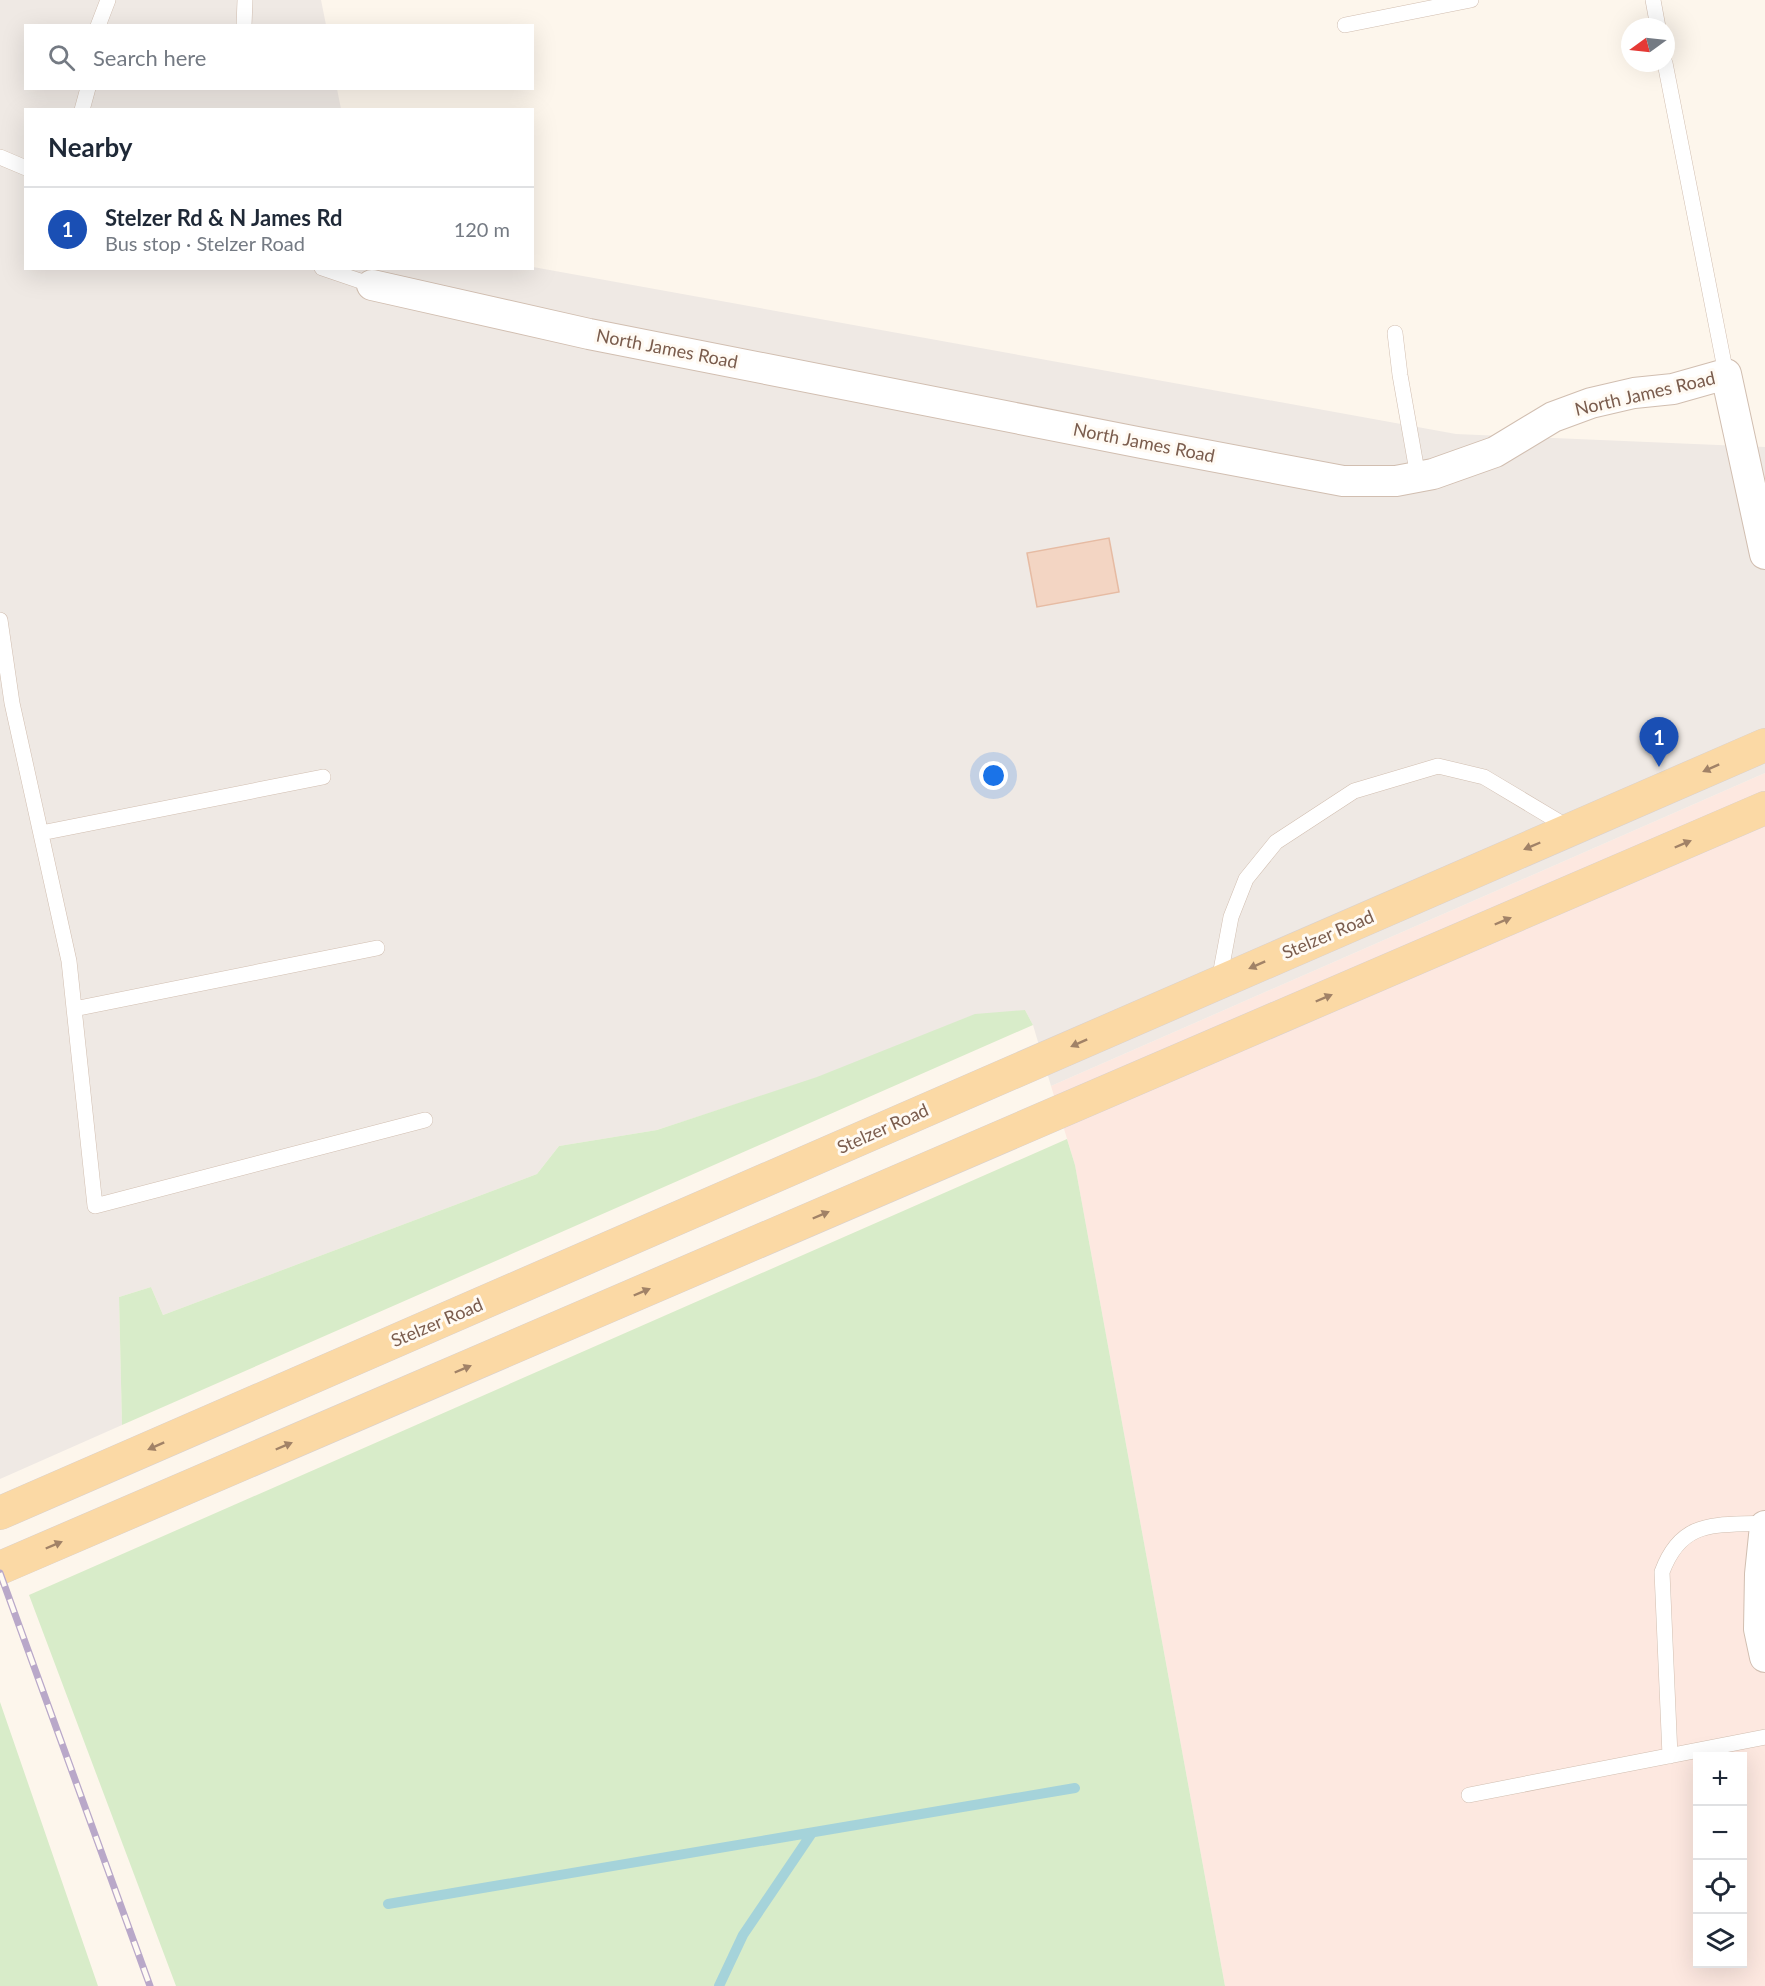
<!DOCTYPE html>
<meta charset="utf-8">
<style>
body{margin:0;font-family:Lato,sans-serif;background:#f6f6f7;color:#1f2937}
.controls{position:absolute;right:18px;bottom:18px;display:grid;overflow:hidden;border-radius:0px;box-shadow:0 6px 24px #0002}
.controls button{width:54px;height:54px;display:grid;place-items:center;padding:0;border:0;border-bottom:2px solid #e0e1e3;background:#fff;color:#1f2937;font:30px sans-serif}
.compass{position:absolute;left:1621px;top:18px;width:54px;height:54px;border-radius:50%;background:#fff;box-shadow:0 6px 24px #0002;rotate:255deg}
.you{position:absolute;left:994px;top:776px;width:21px;height:21px;margin:-15px;border:4px solid #fff;border-radius:50%;background:#1a73e8;box-shadow:0 0 0 9px #1a73e833}
.badge{display:grid;place-items:center;width:39px;height:39px;border-radius:50%;background:#0f766e;color:#fff;font-size:20px;font-weight:700}
.pin{position:absolute;translate:-50% -50px;filter:drop-shadow(0 2px 3px #0008)}
.pin::after{content:'';position:absolute;top:32px;width:21px;height:18px;background:inherit;clip-path:polygon(0 0,100% 0,50% 100%)}
.list{margin:0;padding:0;list-style:none}
h2{display:flex;justify-content:space-between;align-items:center;height:78px;margin:0;padding:0 24px;font-size:26px}
h2 small{font-size:20px;font-weight:400;color:#747a83}
.list li{display:grid;grid-template-columns:39px 1fr auto;gap:18px;align-items:center;box-sizing:border-box;height:84px;padding:0 24px;border-top:2px solid #e0e1e3}
.list b{display:block;font-size:22px;white-space:nowrap}
.list p{margin:0;font-size:20px;white-space:nowrap;color:#747a83}
.list em{font-size:20px;font-style:normal;color:#747a83}
.icon{flex:none;width:33px;height:33px;fill:none;stroke:currentColor;stroke-width:2;stroke-linecap:round;stroke-linejoin:round}
.map{position:relative;flex:none;width:1765px;height:1986px;overflow:hidden}
.search{position:absolute;background:#fff;box-shadow:0 6px 24px #0002;left:24px;top:24px;width:510px;height:66px;display:flex;align-items:center;gap:15px;box-sizing:border-box;padding:0 21px;border-radius:0px;color:#747a83;font-size:22px}
.panel{position:absolute;background:#fff;box-shadow:0 6px 24px #0002;left:24px;top:108px;width:510px;height:162px;border-radius:0px}
.map>svg:first-child{display:block}
.commercial{fill:#fde8e0;fill-rule:evenodd}
.industrial{fill:#efe9e4}
.green{fill:#d8ecc9}
.lines{fill:none;stroke-linecap:round;stroke-linejoin:round}
.stream{stroke:#a5d3da;stroke-width:10}
.building{fill:#f3d5c3;stroke:#e6bba3;stroke-width:1.5}
.service-casing{stroke:#d1beb0;stroke-width:16}
.minor-casing{stroke:#d1beb0;stroke-width:32}
.primary-casing{stroke:#dad1cd;stroke-width:34}
.service{stroke:#fff;stroke-width:15}
.minor{stroke:#fff;stroke-width:30}
.primary{stroke:#fbd9a5;stroke-width:33}
.rail-casing{stroke:#b9a8c9;stroke-width:7}
.rail{stroke:#fffaf3;stroke-width:4.5;stroke-dasharray:14;stroke-linecap:butt}
.oneway{fill:#a18267}
.labels{text-anchor:middle;stroke-width:6;stroke-linejoin:round;paint-order:stroke}
.street-label{font-size:18px;fill:#7a5c4d;stroke:#fffaf3}
</style>
<div class="map">
<svg width="1765" height="1986" viewBox="0 0 1765 1986">
<rect width="100%" height="100%" fill="#fdf6ec"/>
<!-- commercial -->
<path class="commercial" d="M 1765,773 L 1765,1986 L 1225,1986 L 1075,1165 L 1051,1086 ZM 1698,1756 L 1742,1756 L 1742,1964 L 1698,1964 Z"/>
<!-- industrial -->
<path class="industrial" d="M 0,0 L 321,0 L 326,25 L 26,26 L 26,88 L 337,89 L 341,109 L 26,110 L 26,268 L 532,268 L 533,267 L 1456,434 L 1765,447 L 1765,773 L 1051,1086 L 1033,1025 L 1025,1010 L 657,1130 L 559,1146 L 537,1174 L 163,1315 L 151,1287 L 119,1297 L 122,1425 L 0,1479 Z"/>
<!-- green -->
<path class="green" d="M 1025,1010 L 1033,1025 L 122,1425 L 119,1297 L 151,1287 L 163,1315 L 537,1174 L 559,1146 L 657,1130 L 817,1077 L 975,1014 Z
M 1067,1139 L 1075,1165 L 1225,1986 L 176,1986 L 29,1595 Z
M 0,1702 L 98,1986 L 0,1986 Z"/>
<g class="lines">
<!-- stream -->
<path class="stream" d="M 388,1904 L 1075,1788
M 719,1986 L 743,1935 L 812,1833"/>
</g>
<!-- building -->
<path class="building" d="M 1109,538 L 1119,592 L 1037,607 L 1027,553 Z"/>
<g class="lines">
<!-- service casing -->
<g class="service-casing">
<path id="service" d="M 1653,0 L 1658,27
M 1345,25 L 1471,0
M 98,26 L 108,0
M 244,26 L 245,0
M 1665,63 L 1726,374
M 82,110 L 88,88
M 0,157 L 26,168
M 322,268 L 372,285
M 1395,333 L 1400,375 L 1418,477
M 0,620 L 12,703 L 69,961 L 95,1206 L 425,1120
M 41,833 L 323,777
M 1219,981 L 1231,917 L 1246,879 L 1276,842 L 1354,791 L 1438,766 L 1484,777 L 1571,829
M 74,1009 L 377,948
M 1670,1756 L 1662,1572 C 1682,1518 1716,1526 1765,1523
M 1469,1795 L 1765,1737"/>
</g>
<!-- minor casing -->
<g class="minor-casing">
<path id="minor" d="M 372,285 L 589,334 L 1142,443 L 1343,481 L 1396,481 L 1433,474 L 1495,452 L 1553,417 L 1591,403 L 1634,393 L 1673,389 L 1726,374 L 1765,554
M 1765,1526 L 1760,1574 L 1759,1629 L 1765,1657"/>
</g>
<!-- primary casing -->
<g class="primary-casing">
<path id="primary" d="M 0,1513 L 1765,745
M 0,1568 L 1765,808"/>
</g>
<!-- service -->
<use href="#service" class="service"/>
<!-- minor -->
<use href="#minor" class="minor"/>
<!-- primary -->
<use href="#primary" class="primary"/>
<!-- rail casing -->
<g class="rail-casing">
<path id="rail" d="M 0,1573 L 150,1986"/>
</g>
<!-- rail -->
<use href="#rail" class="rail"/>
</g>
<!-- one-way arrows -->
<defs><path id="oneway-solid" d="M-6-.8H1V-3.2L6.5 0L1 3.2V.8H-6Z" transform="scale(1.5)"/></defs>
<g class="oneway">
<use href="#oneway-solid" transform="translate(1711 768) rotate(156)"/>
<use href="#oneway-solid" transform="translate(1683 844) rotate(-23)"/>
<use href="#oneway-solid" transform="translate(1532 846) rotate(157)"/>
<use href="#oneway-solid" transform="translate(1503 921) rotate(-23)"/>
<use href="#oneway-solid" transform="translate(1257 965) rotate(156)"/>
<use href="#oneway-solid" transform="translate(1324 998) rotate(-23)"/>
<use href="#oneway-solid" transform="translate(1079 1043) rotate(156)"/>
<use href="#oneway-solid" transform="translate(821 1215) rotate(-23)"/>
<use href="#oneway-solid" transform="translate(642 1292) rotate(-23)"/>
<use href="#oneway-solid" transform="translate(463 1369) rotate(-23)"/>
<use href="#oneway-solid" transform="translate(156 1446) rotate(156)"/>
<use href="#oneway-solid" transform="translate(284 1446) rotate(-23)"/>
<use href="#oneway-solid" transform="translate(54 1545) rotate(-23)"/>
</g>
<g class="labels">
<!-- street labels -->
<g class="street-label">
<text transform="translate(667 349) rotate(11)" y="6">North James Road</text>
<text transform="translate(1645 394) rotate(-13)" y="6">North James Road</text>
<text transform="translate(1144 443) rotate(11)" y="6">North James Road</text>
<text transform="translate(1328 935) rotate(-23)" y="6">Stelzer Road</text>
<text transform="translate(883 1129) rotate(-24)" y="6">Stelzer Road</text>
<text transform="translate(437 1323) rotate(-23)" y="6">Stelzer Road</text>
</g>
</g>
</svg>
<div class="controls">
<button>+</button>
<button>−</button>
<button><svg class="icon" aria-label="locate" viewBox="0 0 24 24"><circle cx="12" cy="12" r="6"/><path d="M12 2v4M12 18v4M2 12h4M18 12h4"/></svg></button>
<button><svg class="icon" aria-label="layers" viewBox="0 0 24 24"><path d="M12 4l9 5-9 5-9-5zM3 14l9 5 9-5"/></svg></button>
</div>
<svg class="compass" viewBox="-18 -18 36 36"><path d="M0-13l5 13h-10z" fill="#e53935"/><path d="M0 13l5-13h-10z" fill="#747a83"/></svg>
<div class="you"></div>
<div class="pin badge" style="left:1659px;top:767px;background:#1a4fb4">1</div>
<div class="search"><svg class="icon" aria-label="search" viewBox="0 0 24 24"><circle cx="10" cy="10" r="6"/><path d="M15 15l6 6"/></svg>Search here</div>
<section class="panel">
<h2>Nearby<small></small></h2>
<ul class="list">
<li><span class="badge" style="background:#1a4fb4">1</span><div><b>Stelzer Rd &amp; N James Rd</b><p>Bus stop · Stelzer Road</p></div><em>120 m</em></li>
</ul>
</section>
</div>
